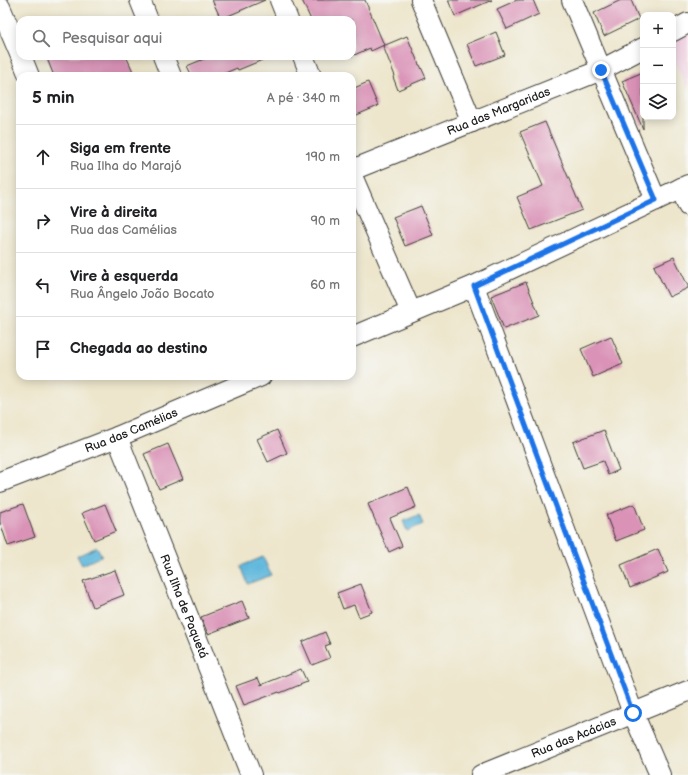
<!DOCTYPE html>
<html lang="pt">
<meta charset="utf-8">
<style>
body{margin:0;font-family:"Balsamiq Sans",sans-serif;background:#f6f6f6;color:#202124}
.controls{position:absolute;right:12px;top:12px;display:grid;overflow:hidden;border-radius:8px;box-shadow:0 2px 10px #0003}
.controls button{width:36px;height:36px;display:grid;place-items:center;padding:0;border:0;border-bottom:1px solid #e0e0e0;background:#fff;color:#202124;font:20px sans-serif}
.stop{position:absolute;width:12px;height:12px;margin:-9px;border:3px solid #1a73e8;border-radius:50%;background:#fff}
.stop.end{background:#1a73e8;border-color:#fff;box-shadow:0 1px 4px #0008}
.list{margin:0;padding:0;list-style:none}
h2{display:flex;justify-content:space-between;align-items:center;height:52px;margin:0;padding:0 16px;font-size:17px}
h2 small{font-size:13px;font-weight:400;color:#757577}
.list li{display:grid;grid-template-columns:26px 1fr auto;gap:12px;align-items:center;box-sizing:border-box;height:64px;padding:0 16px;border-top:1px solid #e0e0e0}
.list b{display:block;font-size:15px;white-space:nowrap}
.list p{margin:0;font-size:13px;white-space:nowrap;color:#757577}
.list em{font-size:13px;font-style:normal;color:#757577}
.icon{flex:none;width:22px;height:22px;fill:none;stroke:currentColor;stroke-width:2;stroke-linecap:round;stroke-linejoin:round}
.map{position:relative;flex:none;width:688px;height:775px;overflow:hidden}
.search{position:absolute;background:#fff;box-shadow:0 2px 10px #0003;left:16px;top:16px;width:340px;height:44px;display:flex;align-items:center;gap:10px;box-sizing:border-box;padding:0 14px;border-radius:12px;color:#757577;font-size:15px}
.panel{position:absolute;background:#fff;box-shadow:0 2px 10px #0003;left:16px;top:72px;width:340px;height:308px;border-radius:12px}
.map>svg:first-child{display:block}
.built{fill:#f1d0e2}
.water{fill:#5fb7dc;stroke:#3e6a7c}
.building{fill:#da93b7}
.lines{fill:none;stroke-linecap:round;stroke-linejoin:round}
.minor-casing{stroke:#3b3a36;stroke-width:22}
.minor{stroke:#fff;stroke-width:20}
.route{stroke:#1a73e8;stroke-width:5}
.labels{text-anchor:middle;stroke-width:4;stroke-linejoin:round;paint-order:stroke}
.street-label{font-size:12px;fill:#1c1c1c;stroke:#f6f6f2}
</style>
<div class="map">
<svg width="688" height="775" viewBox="0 0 688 775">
<rect width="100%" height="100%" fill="#f6f6f2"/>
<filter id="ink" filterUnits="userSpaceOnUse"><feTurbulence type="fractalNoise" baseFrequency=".025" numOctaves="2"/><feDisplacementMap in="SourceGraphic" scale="8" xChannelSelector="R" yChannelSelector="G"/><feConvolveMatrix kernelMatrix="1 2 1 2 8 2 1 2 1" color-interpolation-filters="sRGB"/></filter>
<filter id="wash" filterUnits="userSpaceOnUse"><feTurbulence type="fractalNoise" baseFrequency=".012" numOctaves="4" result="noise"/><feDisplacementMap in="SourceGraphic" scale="16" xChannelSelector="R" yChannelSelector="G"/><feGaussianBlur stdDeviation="0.9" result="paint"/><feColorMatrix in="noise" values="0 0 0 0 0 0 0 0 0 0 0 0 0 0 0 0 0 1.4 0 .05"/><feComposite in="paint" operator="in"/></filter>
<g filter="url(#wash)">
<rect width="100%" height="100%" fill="#ede6cc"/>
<!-- built -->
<path class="built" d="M 688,29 L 688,89 L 673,59 L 673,37 Z"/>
<!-- water -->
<path class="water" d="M 419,515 L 423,524 L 407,531 L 403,521 Z
M 97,547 L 102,556 L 82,565 L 77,556 Z
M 263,557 L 271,575 L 248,584 L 241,566 Z"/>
<g id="blocks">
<!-- building -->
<path class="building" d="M 212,0 L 265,0 L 221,19 Z
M 302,0 L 365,0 L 384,45 L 371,51 L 370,48 L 352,56 L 352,20 L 311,20 Z
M 448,0 L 492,0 L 455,16 Z
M 517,0 L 533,0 L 539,14 L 507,29 L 497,9 Z
M 621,0 L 631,0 L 639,19 L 604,36 L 594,13 Z
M 496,32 L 505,55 L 476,66 L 467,44 Z
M 407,36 L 419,65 L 420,65 L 426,78 L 398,90 L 393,77 L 395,76 L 383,46 Z
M 46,56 L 126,56 L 135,76 L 54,76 Z
M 211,56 L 272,56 L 238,70 L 237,68 L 218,76 L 192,76 L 187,66 Z
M 643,72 L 643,129 L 622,81 Z
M 368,82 L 378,106 L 352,117 L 352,89 Z
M 545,122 L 582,210 L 531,230 L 517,197 L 543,186 L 520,132 Z
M 421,206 L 433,235 L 405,246 L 393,217 Z
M 674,257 L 688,286 L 688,288 L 669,297 L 654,266 Z
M 526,282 L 539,315 L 504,329 L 491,296 Z
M 611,336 L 623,364 L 593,377 L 581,349 Z
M 277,430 L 287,453 L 268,462 L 257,439 Z
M 604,430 L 619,470 L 608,475 L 603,461 L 583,468 L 573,442 Z
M 168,444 L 183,479 L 159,489 L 144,454 Z
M 408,487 L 416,507 L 390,518 L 402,546 L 389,552 L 368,504 Z
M 23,504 L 35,537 L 8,546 L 0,522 L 0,512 Z
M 105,504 L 116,531 L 94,540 L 82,513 Z
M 634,504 L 644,530 L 616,541 L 606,515 Z
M 658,549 L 668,572 L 630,588 L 621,565 Z
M 115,570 L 124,595 L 93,607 L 83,581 Z
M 361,584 L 372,612 L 359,617 L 354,605 L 343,609 L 337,593 Z
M 242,601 L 249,618 L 208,634 L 201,617 Z
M 325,632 L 330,644 L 325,646 L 330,658 L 312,665 L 302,642 Z
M 301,669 L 307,682 L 280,693 L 279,692 L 244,705 L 236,686 L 258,678 L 261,685 Z"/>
</g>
</g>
<g filter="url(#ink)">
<use href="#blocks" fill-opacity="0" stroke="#3b3a36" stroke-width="1"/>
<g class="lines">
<!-- minor casing -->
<g class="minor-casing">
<g id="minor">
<path d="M 140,0 L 148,20"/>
<path d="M 280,0 L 288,20"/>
<path d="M 421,0 L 472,122"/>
<path d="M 572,0 L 656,200"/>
<path d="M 0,7 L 20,54"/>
<path d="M 673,31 L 688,23"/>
<path d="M 21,56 L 29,76"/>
<path d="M 163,56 L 171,76"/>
<path d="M 303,56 L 311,76"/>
<path id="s1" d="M 352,170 L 601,70 L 643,48"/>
<path d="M 352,176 L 411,312"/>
<path d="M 681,188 L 688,206"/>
<path d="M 474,286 L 633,713 L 660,775"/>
<path d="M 352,337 L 474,286 L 688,185"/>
<path id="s2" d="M 117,437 L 251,775"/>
<path id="s3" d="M 0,482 L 117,437 L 261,376"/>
<path id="s4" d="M 481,775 L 688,691"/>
</g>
</g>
<!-- minor -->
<use href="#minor" class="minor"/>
</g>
</g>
<g class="lines" filter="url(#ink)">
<!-- route -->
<path class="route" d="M 601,70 L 656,200 L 474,286 L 633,713"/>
</g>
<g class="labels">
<!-- street labels -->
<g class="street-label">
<text dy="4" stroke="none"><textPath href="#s1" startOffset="158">Rua das Margaridas</textPath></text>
<text dy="4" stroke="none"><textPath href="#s3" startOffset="141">Rua das Camélias</textPath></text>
<text dy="4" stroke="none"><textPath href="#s2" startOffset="182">Rua Ilha de Paquetá</textPath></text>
<text dy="4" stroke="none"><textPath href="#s4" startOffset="100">Rua das Acácias</textPath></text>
</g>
</g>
</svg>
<div class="controls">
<button>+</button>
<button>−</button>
<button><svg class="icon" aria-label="layers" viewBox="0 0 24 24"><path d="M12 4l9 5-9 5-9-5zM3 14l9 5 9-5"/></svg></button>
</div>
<div class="stop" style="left:633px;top:713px"></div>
<div class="stop end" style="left:601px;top:70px"></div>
<div class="search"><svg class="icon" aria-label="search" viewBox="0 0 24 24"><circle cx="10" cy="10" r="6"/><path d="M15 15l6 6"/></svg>Pesquisar aqui</div>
<section class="panel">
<h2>5 min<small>A pé · 340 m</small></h2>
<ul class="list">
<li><svg class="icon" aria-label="ahead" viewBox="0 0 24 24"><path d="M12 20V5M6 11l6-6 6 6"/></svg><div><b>Siga em frente</b><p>Rua Ilha do Marajó</p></div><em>190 m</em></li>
<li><svg class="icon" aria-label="right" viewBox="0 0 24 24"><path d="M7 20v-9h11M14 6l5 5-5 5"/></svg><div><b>Vire à direita</b><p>Rua das Camélias</p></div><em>90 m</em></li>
<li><svg class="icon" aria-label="left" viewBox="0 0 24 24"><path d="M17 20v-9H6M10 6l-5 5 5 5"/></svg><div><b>Vire à esquerda</b><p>Rua Ângelo João Bocato</p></div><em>60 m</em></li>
<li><svg class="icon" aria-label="arrive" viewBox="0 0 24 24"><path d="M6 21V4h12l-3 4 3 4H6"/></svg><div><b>Chegada ao destino</b></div></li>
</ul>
</section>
</div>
